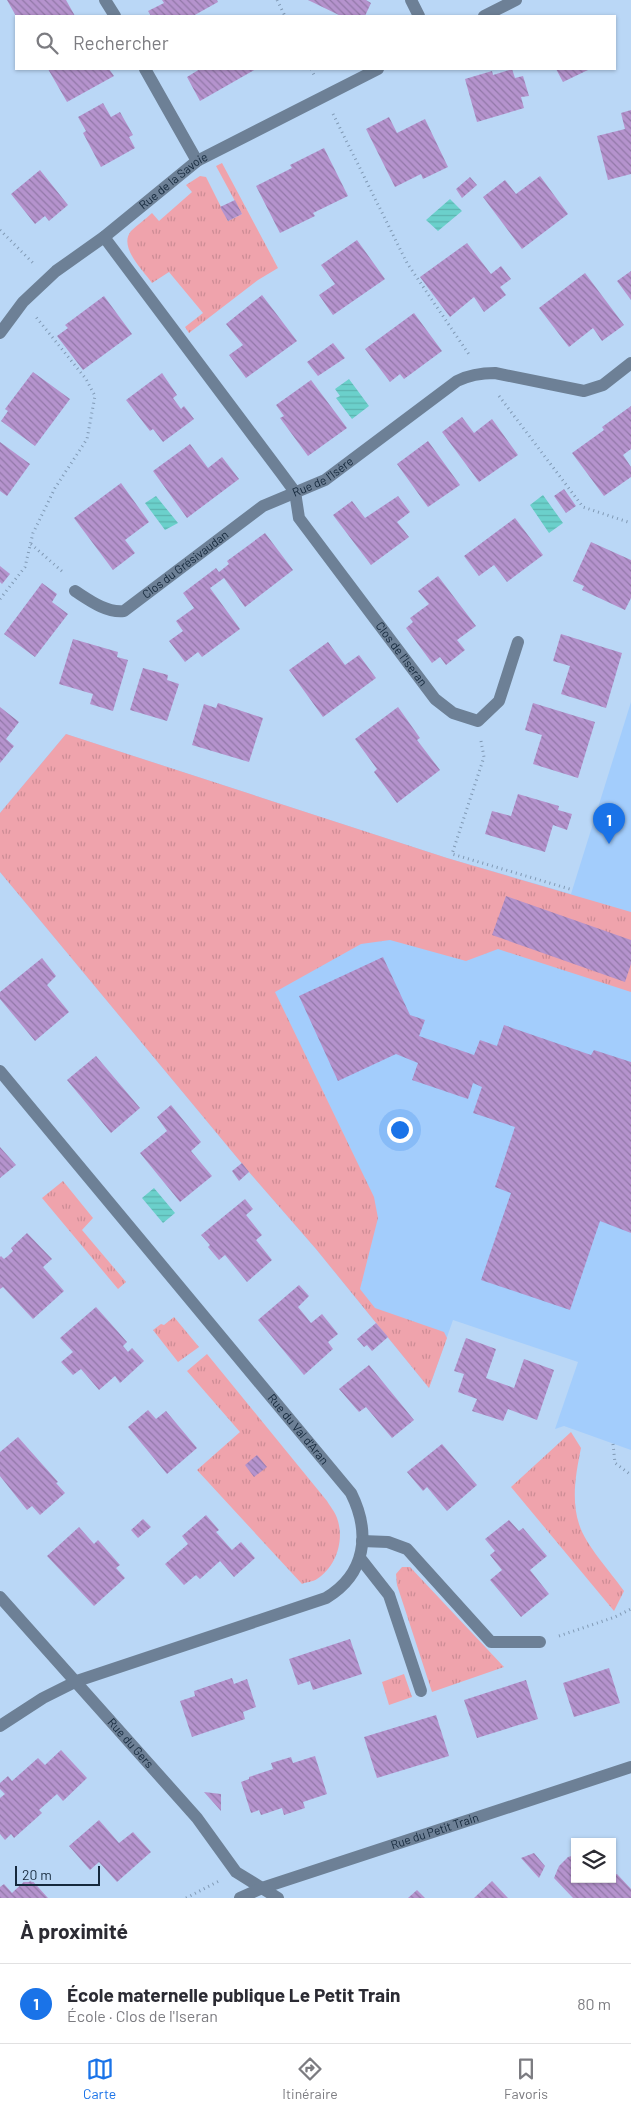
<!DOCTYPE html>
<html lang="fr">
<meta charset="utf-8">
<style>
body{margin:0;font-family:Barlow,sans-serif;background:#f7f7f7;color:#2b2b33}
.controls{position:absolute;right:15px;bottom:15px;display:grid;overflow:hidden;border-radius:0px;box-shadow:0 1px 4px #0004}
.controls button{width:45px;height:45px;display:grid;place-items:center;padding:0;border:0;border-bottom:1px solid #e1e1e2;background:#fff;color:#2b2b33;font:25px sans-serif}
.scale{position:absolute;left:15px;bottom:12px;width:85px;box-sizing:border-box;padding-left:5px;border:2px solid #16293d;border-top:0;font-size:14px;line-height:18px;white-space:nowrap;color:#16293d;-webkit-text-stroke:4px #bad7f6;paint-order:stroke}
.you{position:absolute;left:399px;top:1129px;width:18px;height:18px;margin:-12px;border:4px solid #fff;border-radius:50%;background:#1a73e8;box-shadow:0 0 0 8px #1a73e833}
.badge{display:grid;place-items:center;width:32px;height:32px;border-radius:50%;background:#1a73e8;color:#fff;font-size:16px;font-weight:700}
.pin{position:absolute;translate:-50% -41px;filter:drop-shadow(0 1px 2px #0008)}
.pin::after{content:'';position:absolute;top:26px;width:18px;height:15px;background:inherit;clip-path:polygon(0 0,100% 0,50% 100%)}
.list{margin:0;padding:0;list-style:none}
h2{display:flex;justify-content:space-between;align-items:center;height:65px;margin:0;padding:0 20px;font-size:21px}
h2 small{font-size:16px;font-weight:400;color:#7c7c81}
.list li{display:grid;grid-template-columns:32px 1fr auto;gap:15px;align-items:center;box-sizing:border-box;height:80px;padding:0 20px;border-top:1px solid #e1e1e2}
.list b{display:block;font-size:19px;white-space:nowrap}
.list p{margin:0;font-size:16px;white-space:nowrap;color:#7c7c81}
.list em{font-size:16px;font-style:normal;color:#7c7c81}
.icon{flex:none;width:28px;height:28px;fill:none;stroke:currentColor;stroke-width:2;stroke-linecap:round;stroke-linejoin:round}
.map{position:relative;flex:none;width:631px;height:1898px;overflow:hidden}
.search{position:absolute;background:#fff;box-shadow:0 1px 4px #0004;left:15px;right:15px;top:15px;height:55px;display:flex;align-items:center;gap:12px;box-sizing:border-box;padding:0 18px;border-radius:0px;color:#7c7c81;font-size:19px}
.sheet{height:145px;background:#fff}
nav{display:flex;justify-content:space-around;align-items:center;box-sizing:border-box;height:70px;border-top:1px solid #e1e1e2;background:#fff;font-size:14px;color:#7c7c81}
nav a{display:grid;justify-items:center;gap:2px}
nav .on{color:#1a73e8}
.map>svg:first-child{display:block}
.built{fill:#a3cdfc}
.grass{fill:url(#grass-tufts)}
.water{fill:url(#water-rules)}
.building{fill:url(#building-back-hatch)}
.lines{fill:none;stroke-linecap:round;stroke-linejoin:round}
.path{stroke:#819ab5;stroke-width:3;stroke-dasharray:1 4;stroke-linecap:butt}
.minor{stroke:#6d8096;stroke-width:12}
.labels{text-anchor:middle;stroke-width:5;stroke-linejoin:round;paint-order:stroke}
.street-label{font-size:12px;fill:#16293d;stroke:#bad7f6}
</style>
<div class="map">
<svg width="631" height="1898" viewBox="0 0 631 1898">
<defs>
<pattern id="grass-tufts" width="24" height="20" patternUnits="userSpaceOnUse" patternTransform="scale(1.25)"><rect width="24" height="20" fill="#efa3ac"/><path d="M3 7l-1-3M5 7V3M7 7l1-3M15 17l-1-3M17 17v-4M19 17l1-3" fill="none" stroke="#cc8c95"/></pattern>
<pattern id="water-rules" width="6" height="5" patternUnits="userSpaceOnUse" patternTransform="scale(1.25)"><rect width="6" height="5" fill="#6bd0cb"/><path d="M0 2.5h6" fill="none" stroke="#5cb3af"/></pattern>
<pattern id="building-back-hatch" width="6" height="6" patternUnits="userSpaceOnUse" patternTransform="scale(1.25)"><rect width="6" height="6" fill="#b593cd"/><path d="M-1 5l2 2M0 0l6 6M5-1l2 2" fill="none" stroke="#9278a8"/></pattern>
</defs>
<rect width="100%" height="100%" fill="#bad7f6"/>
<!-- built -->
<path class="built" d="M 631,702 L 631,1450 L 564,1426 L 555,1429 L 578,1362 L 453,1320 L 429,1388 L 316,1249 L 249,1172 L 0,872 L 0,813 L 66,734 L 447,858 L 571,894 Z"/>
<!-- grass -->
<path class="grass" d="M 222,163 L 278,268 L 258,280 L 189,333 L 185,327 L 203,313 L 169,272 L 152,283 C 143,270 118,247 131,231 C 137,225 146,219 152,213 L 159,221 L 192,192 L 186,185 L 200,176 L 206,177 L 228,221 L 242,214 L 216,166 Z
M 66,734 L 447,858 L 631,912 L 631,992 L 498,949 L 466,961 L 390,940 L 361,944 L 275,992 L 374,1197 L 378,1218 L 360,1289 L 375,1308 L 444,1332 L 447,1338 L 429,1388 L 316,1249 L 249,1172 L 0,872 L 0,813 Z
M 63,1181 L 93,1218 L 82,1230 L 126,1282 L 118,1289 L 42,1198 Z
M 174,1317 L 199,1347 L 178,1362 L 153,1330 L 161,1324 L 164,1325 Z
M 207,1354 L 327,1501 C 330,1506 335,1512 337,1518 C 345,1540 336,1567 317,1579 C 313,1582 306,1582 302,1584 L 197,1470 L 240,1432 L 187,1371 Z
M 571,1432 L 581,1448 C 576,1473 571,1499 579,1524 C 586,1546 610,1571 624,1591 L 614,1611 L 511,1487 Z
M 402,1567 L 410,1567 L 504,1667 L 432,1692 L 397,1585 L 396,1574 Z
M 404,1674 L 412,1697 L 389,1705 L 382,1682 Z"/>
<!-- water -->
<path class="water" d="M 450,199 L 462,211 L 438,231 L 426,220 Z
M 349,379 L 369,406 L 352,419 L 336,398 L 340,396 L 335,389 Z
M 543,495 L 563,523 L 549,533 L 530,505 Z
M 156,496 L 178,523 L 165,530 L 145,503 Z
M 154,1188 L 175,1213 L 163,1223 L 142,1198 Z"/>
<!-- building -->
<path class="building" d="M 7,0 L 66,0 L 75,16 L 16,16 Z
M 162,0 L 217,0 L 218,2 L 193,16 L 151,16 L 148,11 L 164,3 Z
M 308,0 L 366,0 L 371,3 L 365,16 L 341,16 Z
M 48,69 L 109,69 L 114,76 L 67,102 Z
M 200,69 L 256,69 L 200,101 L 187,77 Z
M 512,69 L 515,78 L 523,76 L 529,96 L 521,97 L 524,108 L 477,122 L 465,79 L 492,71 L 493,75 Z
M 556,69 L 590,69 L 563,82 Z
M 103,103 L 111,117 L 120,112 L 133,135 L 129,137 L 135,148 L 101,167 L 83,133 L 86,131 L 78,117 Z
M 631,110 L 631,174 L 608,180 L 597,136 L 625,129 L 621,113 Z
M 389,117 L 397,133 L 425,119 L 448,167 L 423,179 L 421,174 L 395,187 L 366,129 Z
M 324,148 L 348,196 L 313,213 L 315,216 L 280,233 L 256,186 L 292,168 L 290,165 Z
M 40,170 L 68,205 L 49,221 L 45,216 L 35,224 L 11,194 Z
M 540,176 L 568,214 L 522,249 L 483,197 L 505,180 L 516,194 Z
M 470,177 L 477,185 L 462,198 L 456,189 Z
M 235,200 L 242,214 L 228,221 L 220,207 Z
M 357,240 L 385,279 L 333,315 L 319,295 L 335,284 L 321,265 Z
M 467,243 L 491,274 L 501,266 L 511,279 L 500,287 L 506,295 L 484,312 L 474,297 L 450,317 L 420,277 Z
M 631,271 L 631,300 L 617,281 Z
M 585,273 L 624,325 L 602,341 L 593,328 L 569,347 L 539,308 Z
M 262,295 L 297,341 L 246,378 L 229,355 L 243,345 L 226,324 Z
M 104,296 L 132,334 L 83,370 L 57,336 L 68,328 L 65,325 Z
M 414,313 L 442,351 L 404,379 L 400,374 L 390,382 L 365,349 Z
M 333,343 L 345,358 L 318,376 L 307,362 Z
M 33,372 L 70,399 L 35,446 L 1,421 L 8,411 L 5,409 Z
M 162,373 L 177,395 L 173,398 L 181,409 L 184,406 L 194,419 L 163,442 L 153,429 L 150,431 L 126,400 Z
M 311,380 L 347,428 L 308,456 L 280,418 L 284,416 L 276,405 Z
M 631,406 L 631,449 L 623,455 L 631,467 L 631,477 L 604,496 L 572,453 L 604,430 L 602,427 Z
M 462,417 L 474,433 L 492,419 L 518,455 L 479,482 L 442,432 Z
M 428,441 L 460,485 L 428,507 L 397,464 Z
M 0,442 L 30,464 L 7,496 L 0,491 Z
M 190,444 L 208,468 L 222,457 L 239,479 L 187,518 L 153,471 Z
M 121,483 L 149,522 L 125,540 L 135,553 L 113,570 L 74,518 Z
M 564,489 L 576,506 L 566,513 L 554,496 Z
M 398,496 L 410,512 L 397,522 L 409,537 L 371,565 L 333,515 L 352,501 L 365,518 Z
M 515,518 L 543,555 L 507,582 L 494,565 L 479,576 L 464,556 Z
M 265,533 L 293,570 L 245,607 L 224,578 L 210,588 L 240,629 L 202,657 L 198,652 L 185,662 L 169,641 L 183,631 L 176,621 L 194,608 L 183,593 L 216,568 L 219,572 L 229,564 L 227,561 Z
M 591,542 L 631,560 L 631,598 L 625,610 L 582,590 L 584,586 L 573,581 Z
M 0,566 L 10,574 L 2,584 L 0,582 Z
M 438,576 L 476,626 L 457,640 L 465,650 L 446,665 L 440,657 L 432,663 L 406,628 L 413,622 L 410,618 L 429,604 L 418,591 Z
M 42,583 L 57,594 L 52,602 L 68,614 L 35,657 L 4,634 Z
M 561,634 L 622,653 L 606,708 L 561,694 L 570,666 L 553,661 Z
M 73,639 L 118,652 L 117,657 L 128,660 L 113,711 L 90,704 L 93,694 L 59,684 Z
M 328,642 L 345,665 L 359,655 L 376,678 L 323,717 L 289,670 Z
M 143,668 L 168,675 L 167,680 L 179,684 L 167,721 L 130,710 Z
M 218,703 L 263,718 L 249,762 L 192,745 L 204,704 L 216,708 Z
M 533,703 L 595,722 L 578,778 L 533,764 L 542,735 L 525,730 Z
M 0,707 L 19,722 L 6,739 L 14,746 L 0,763 Z
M 398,707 L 420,738 L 417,740 L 440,770 L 397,803 L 374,772 L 377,769 L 355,739 Z
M 518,794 L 559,806 L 558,810 L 572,814 L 567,830 L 553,825 L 545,852 L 485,834 L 492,811 L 511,816 Z
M 506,896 L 631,940 L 631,964 L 625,982 L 492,935 Z
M 383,957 L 410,1015 L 425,1020 L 419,1036 L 474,1055 L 480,1040 L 497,1046 L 504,1025 L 591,1055 L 594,1050 L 631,1062 L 631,1233 L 600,1221 L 570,1310 L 481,1280 L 511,1193 L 495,1187 L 515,1127 L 473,1113 L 482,1087 L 473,1083 L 468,1099 L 412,1080 L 418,1063 L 396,1054 L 338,1081 L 299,996 Z
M 42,958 L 56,976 L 47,985 L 69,1012 L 35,1041 L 0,999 L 0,992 Z
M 96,1056 L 140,1108 L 111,1133 L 67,1080 Z
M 171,1105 L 201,1142 L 191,1151 L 212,1176 L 180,1202 L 140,1153 L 167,1131 L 157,1117 Z
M 0,1147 L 16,1165 L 0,1178 Z
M 242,1163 L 249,1172 L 239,1181 L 232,1171 Z
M 245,1199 L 253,1209 L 246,1215 L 262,1235 L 256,1240 L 272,1260 L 247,1282 L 225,1255 L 219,1260 L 208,1247 L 210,1245 L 201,1235 Z
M 27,1233 L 52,1259 L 43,1267 L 64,1291 L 33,1319 L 3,1287 L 0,1289 L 0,1257 L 1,1256 L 4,1259 L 9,1255 L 13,1251 L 11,1248 Z
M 299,1285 L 309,1296 L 298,1307 L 311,1323 L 322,1314 L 338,1334 L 328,1342 L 333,1349 L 304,1375 L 258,1320 Z
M 96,1307 L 127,1342 L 123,1346 L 128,1352 L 132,1348 L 144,1361 L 120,1383 L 115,1376 L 99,1390 L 81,1369 L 73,1375 L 61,1362 L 73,1352 L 60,1338 Z
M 376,1323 L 388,1337 L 372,1351 L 367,1345 L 364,1347 L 357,1339 Z
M 466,1338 L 496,1349 L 486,1378 L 514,1388 L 524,1359 L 554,1370 L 537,1420 L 508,1409 L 503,1421 L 472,1411 L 477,1399 L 458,1392 L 464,1374 L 454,1371 Z
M 369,1365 L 414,1420 L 392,1438 L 366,1407 L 359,1412 L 339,1389 Z
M 148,1410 L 156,1419 L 166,1411 L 197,1448 L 167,1474 L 128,1427 Z
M 18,1437 L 58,1482 L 56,1483 L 65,1493 L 40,1515 L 32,1506 L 27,1510 L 0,1476 L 0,1452 Z
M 442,1444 L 477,1485 L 447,1511 L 427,1487 L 423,1491 L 407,1472 Z
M 257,1455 L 267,1467 L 254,1477 L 245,1465 Z
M 206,1515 L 219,1530 L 216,1532 L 232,1550 L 241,1542 L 255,1558 L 234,1577 L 220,1561 L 200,1579 L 196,1575 L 184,1585 L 165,1564 L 188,1544 L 182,1536 Z
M 143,1519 L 151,1527 L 138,1538 L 131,1530 Z
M 509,1520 L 519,1531 L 523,1528 L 547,1556 L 530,1570 L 549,1594 L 521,1617 L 490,1580 L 502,1570 L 490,1555 L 495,1551 L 485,1539 Z
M 79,1527 L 94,1544 L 98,1540 L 120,1565 L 116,1568 L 125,1578 L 94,1606 L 47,1556 Z
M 350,1639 L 362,1674 L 313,1690 L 310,1681 L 298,1685 L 289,1659 Z
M 609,1668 L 620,1703 L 574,1717 L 563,1683 Z
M 232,1678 L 234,1684 L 247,1679 L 256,1707 L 243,1712 L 245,1719 L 192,1737 L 180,1701 L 195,1696 L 194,1691 Z
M 526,1680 L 538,1719 L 477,1738 L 464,1700 Z
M 436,1715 L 449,1756 L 377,1778 L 364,1737 Z
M 61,1750 L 87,1778 L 63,1801 L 57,1794 L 39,1810 L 42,1813 L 14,1838 L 11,1834 L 5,1840 L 0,1834 L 0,1798 L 5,1794 L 0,1789 L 0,1783 L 8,1776 L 12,1781 L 38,1758 L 45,1765 Z
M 315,1756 L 327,1794 L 303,1802 L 305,1808 L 284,1815 L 282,1808 L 261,1815 L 259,1810 L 251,1813 L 241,1782 L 249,1779 L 249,1777 L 273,1769 L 271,1763 L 291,1757 L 293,1763 Z
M 204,1792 L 221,1794 L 221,1811 Z
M 99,1820 L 119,1843 L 133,1832 L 151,1852 L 117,1882 L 99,1862 L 90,1870 L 69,1846 Z
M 534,1853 L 545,1866 L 539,1878 L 521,1858 Z
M 575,1855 L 575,1879 L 612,1879 L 612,1875 L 617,1874 L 631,1889 L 631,1898 L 573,1898 L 554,1878 L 559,1866 L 568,1857 Z
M 29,1877 L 48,1898 L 0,1898 L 0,1887 L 4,1884 L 12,1893 Z
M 492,1881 L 508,1898 L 474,1898 Z
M 417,1890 L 425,1898 L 408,1898 Z"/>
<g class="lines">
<!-- path -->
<path class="path" d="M 277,0 L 285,16
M 311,69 L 315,77
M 333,114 L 407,263 L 470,356
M 0,230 L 35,265
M 499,396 L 583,507 L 631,523
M 31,544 L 64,573
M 0,599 L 25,567 L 33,533 L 55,488 L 87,439 L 95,396 L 86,379 L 36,317
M 481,741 L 484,757 L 452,854 L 573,890
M 613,1444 L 615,1463 L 631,1475
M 559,1636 L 615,1617 L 631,1609
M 186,1898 L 219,1881"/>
<!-- minor -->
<g class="minor">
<path d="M 105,0 L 115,16"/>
<path d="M 411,0 L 419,16"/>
<path d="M 484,16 L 516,0"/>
<path d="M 145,69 L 197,161"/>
<path id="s1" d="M 104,237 L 281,473 L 295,492 L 299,518 L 435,699 L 453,713 L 478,721 L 499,701 L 518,642"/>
<path id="s2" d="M 0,333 L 23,302 L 56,271 L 104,237 L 197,161 L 378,69"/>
<path id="s3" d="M 75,591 C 89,600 106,613 124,611 L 263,506 L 325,480 L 457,381 C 469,375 481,373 495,373 L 584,391 L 603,385 L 631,363"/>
<path id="s4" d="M 0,1071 L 351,1493 C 371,1533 366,1574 326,1598 L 77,1681 L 43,1698 L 0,1726"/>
<path d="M 362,1541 L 388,1542 L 407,1549 L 491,1642 L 540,1642"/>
<path d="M 360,1558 L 389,1595 L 421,1691"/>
<path id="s5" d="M 0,1597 L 197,1818 L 236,1872 L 278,1898"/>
<path id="s6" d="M 240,1898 L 262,1888 L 631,1767"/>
</g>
</g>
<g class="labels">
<!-- street labels -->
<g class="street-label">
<text dy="4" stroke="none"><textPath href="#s2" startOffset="232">Rue de la Savoie</textPath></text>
<text dy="4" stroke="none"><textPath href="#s3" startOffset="295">Rue de l'Isére</textPath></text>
<text dy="4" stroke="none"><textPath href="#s3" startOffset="131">Clos du Grésivaudan</textPath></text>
<text dy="4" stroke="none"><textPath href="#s1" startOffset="515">Clos de l'Iseran</textPath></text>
<text dy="4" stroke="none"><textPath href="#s4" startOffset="466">Rue du Val d'Aran</textPath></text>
<text dy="4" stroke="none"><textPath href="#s5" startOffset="196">Rue du Gers</textPath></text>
<text dy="4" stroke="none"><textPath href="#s6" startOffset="206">Rue du Petit Train</textPath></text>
</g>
</g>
</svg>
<div class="controls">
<button><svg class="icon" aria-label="layers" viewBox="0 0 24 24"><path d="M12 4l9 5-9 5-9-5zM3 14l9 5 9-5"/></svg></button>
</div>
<div class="scale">20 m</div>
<div class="you"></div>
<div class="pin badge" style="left:609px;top:844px">1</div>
<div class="search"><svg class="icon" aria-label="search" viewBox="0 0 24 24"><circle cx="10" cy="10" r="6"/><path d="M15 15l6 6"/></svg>Rechercher</div>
</div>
<section class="sheet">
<h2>À proximité<small></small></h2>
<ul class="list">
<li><span class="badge">1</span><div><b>École maternelle publique Le Petit Train</b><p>École · Clos de l'Iseran</p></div><em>80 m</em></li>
</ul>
</section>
<nav>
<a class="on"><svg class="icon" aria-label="map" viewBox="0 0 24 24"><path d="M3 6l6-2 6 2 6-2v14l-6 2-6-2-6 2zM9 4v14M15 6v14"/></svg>Carte</a>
<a><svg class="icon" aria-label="directions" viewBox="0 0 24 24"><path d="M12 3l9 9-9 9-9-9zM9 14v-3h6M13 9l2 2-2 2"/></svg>Itinéraire</a>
<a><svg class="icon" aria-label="saved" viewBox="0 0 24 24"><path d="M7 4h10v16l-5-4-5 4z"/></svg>Favoris</a>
</nav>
